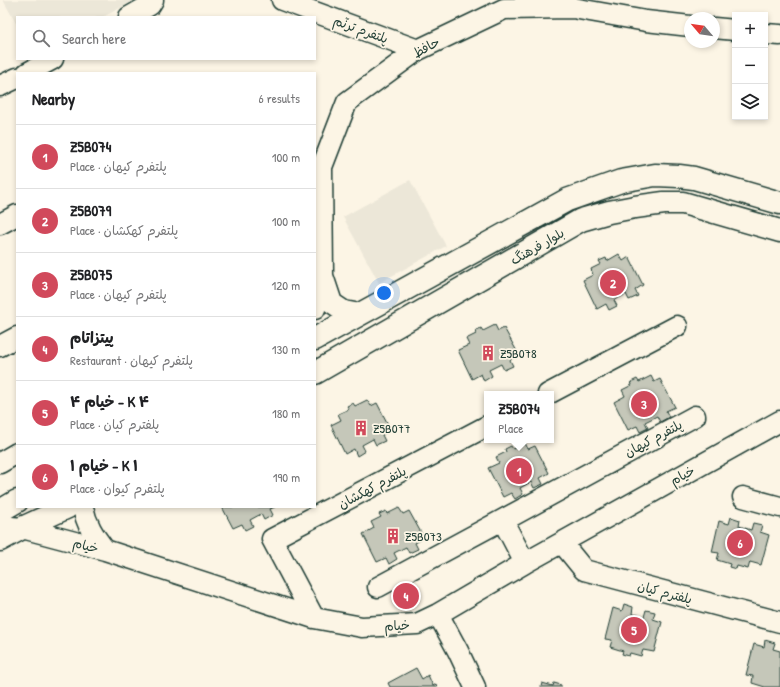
<!DOCTYPE html>
<meta charset="utf-8">
<style>
body{margin:0;font-family:"Patrick Hand","Playpen Sans Arabic",sans-serif;background:#f2f2f2;color:#202124}
.controls{position:absolute;right:12px;top:12px;display:grid;overflow:hidden;border-radius:0px;box-shadow:0 2px 6px #0003}
.controls button{width:36px;height:36px;display:grid;place-items:center;padding:0;border:0;border-bottom:1px solid #e0e0e0;background:#fff;color:#202124;font:20px sans-serif}
.compass{position:absolute;left:684px;top:12px;width:36px;height:36px;border-radius:50%;background:#fff;box-shadow:0 2px 6px #0003;rotate:299deg}
.you{position:absolute;left:384px;top:293px;width:14px;height:14px;margin:-10px;border:3px solid #fff;border-radius:50%;background:#1a73e8;box-shadow:0 0 0 6px #1a73e833}
.badge{display:grid;place-items:center;width:26px;height:26px;border-radius:50%;background:#d1495b;color:#fff;font-size:13px;font-weight:700}
.pin{position:absolute;translate:-50% -50%;border:2px solid #fff;box-shadow:0 1px 4px #0006}
.popup{position:absolute;left:484px;top:391px;width:70px;height:52px;box-sizing:border-box;display:grid;place-content:center;border-radius:0px;background:#fff;filter:drop-shadow(0 1px 3px #0005);font-size:13px;white-space:nowrap;color:#757577}
.popup b{font-size:15px;color:#202124}
.popup::after{content:'';position:absolute;left:50%;top:100%;margin-left:-8px;border:8px solid transparent;border-top-color:#fff}
.list{margin:0;padding:0;list-style:none}
h2{display:flex;justify-content:space-between;align-items:center;height:52px;margin:0;padding:0 16px;font-size:17px}
h2 small{font-size:13px;font-weight:400;color:#757577}
.list li{display:grid;grid-template-columns:26px 1fr auto;gap:12px;align-items:center;box-sizing:border-box;height:64px;padding:0 16px;border-top:1px solid #e0e0e0}
.list b{display:block;font-size:15px;white-space:nowrap}
.list p{margin:0;font-size:13px;white-space:nowrap;color:#757577}
.list em{font-size:13px;font-style:normal;color:#757577}
.icon{flex:none;width:22px;height:22px;fill:none;stroke:currentColor;stroke-width:2;stroke-linecap:round;stroke-linejoin:round}
.map{position:relative;flex:none;width:780px;height:687px;overflow:hidden}
.search{position:absolute;background:#fff;box-shadow:0 2px 6px #0003;left:16px;top:16px;width:300px;height:44px;display:flex;align-items:center;gap:10px;box-sizing:border-box;padding:0 14px;border-radius:0px;color:#757577;font-size:15px}
.panel{position:absolute;background:#fff;box-shadow:0 2px 6px #0003;left:16px;top:72px;width:300px;height:436px;border-radius:0px}
.map>svg:first-child{display:block}
.built{fill:#ece7d8}
.building{fill:#c5c7b9;stroke:#1f3d34}
.lines{fill:none;stroke-linecap:round;stroke-linejoin:round}
.minor-casing{stroke:#1f3d34;stroke-width:23}
.major-casing{stroke:#1f3d34;stroke-width:25}
.minor{stroke:#fcf5e5;stroke-width:20}
.major{stroke:#fcf5e5;stroke-width:22}
.labels{text-anchor:middle;stroke-width:3.5;stroke-linejoin:round;paint-order:stroke}
.street-label{font-size:13px;fill:#1f3d34;stroke:#fcf5e5}
.poi-label{font-size:13px;fill:#1f3d34;stroke:#fcf5e5;text-anchor:start}
</style>
<div class="map">
<svg width="780" height="687" viewBox="0 0 780 687">
<rect width="100%" height="100%" fill="#fcf5e5"/>
<filter id="ink" filterUnits="userSpaceOnUse"><feTurbulence type="fractalNoise" baseFrequency=".025" numOctaves="2"/><feDisplacementMap in="SourceGraphic" scale="8" xChannelSelector="R" yChannelSelector="G"/><feConvolveMatrix kernelMatrix="1 2 1 2 8 2 1 2 1" color-interpolation-filters="sRGB"/></filter>
<g filter="url(#ink)">
<!-- built -->
<path class="built" d="M 3,0 L 135,0 L 103,17 L 17,17 L 17,25 Z
M 410,180 L 446,246 L 379,283 L 343,217 Z"/>
<!-- building -->
<path class="building" d="M 619,254 L 623,261 L 629,257 L 643,285 L 635,290 L 638,296 L 629,300 L 626,294 L 614,300 L 617,306 L 609,310 L 606,304 L 597,309 L 583,280 L 593,275 L 591,269 L 601,264 L 599,261 L 606,258 L 607,261 Z
M 495,325 L 498,331 L 504,328 L 519,355 L 510,360 L 513,366 L 504,370 L 501,364 L 489,370 L 492,376 L 484,381 L 481,374 L 472,379 L 458,350 L 469,345 L 466,339 L 476,334 L 475,331 L 481,328 L 483,331 Z
M 651,376 L 654,382 L 660,379 L 675,407 L 666,411 L 669,417 L 660,422 L 657,416 L 645,422 L 648,428 L 640,432 L 637,426 L 628,430 L 614,402 L 625,396 L 622,390 L 632,385 L 631,382 L 637,379 L 639,382 Z
M 367,400 L 371,406 L 377,403 L 391,430 L 382,435 L 385,441 L 376,445 L 373,439 L 362,445 L 365,451 L 357,456 L 354,449 L 345,454 L 331,425 L 341,420 L 338,414 L 349,409 L 347,406 L 353,403 L 355,406 Z
M 525,443 L 528,449 L 535,446 L 549,473 L 540,478 L 543,484 L 534,488 L 531,482 L 520,488 L 523,494 L 515,499 L 511,493 L 503,497 L 488,468 L 499,463 L 496,457 L 506,452 L 505,449 L 511,446 L 513,449 Z
M 222,507 L 275,507 L 270,509 L 273,515 L 264,520 L 261,514 L 250,520 L 253,526 L 245,530 L 242,524 L 233,528 Z
M 399,508 L 403,514 L 409,511 L 424,538 L 415,543 L 418,549 L 409,553 L 406,547 L 394,553 L 397,559 L 389,564 L 386,558 L 377,562 L 363,534 L 374,528 L 371,522 L 381,517 L 379,514 L 386,511 L 387,514 Z
M 731,517 L 740,520 L 739,526 L 751,530 L 753,523 L 762,525 L 760,532 L 769,535 L 761,565 L 750,562 L 748,569 L 737,566 L 736,569 L 729,567 L 730,564 L 717,560 L 719,553 L 712,552 L 719,521 L 729,524 Z
M 624,604 L 633,607 L 632,614 L 638,615 L 644,617 L 646,610 L 655,612 L 653,619 L 662,622 L 654,652 L 643,650 L 641,656 L 630,653 L 629,656 L 622,654 L 623,651 L 610,647 L 612,640 L 605,639 L 613,608 L 622,611 Z
M 765,640 L 775,643 L 773,649 L 780,651 L 780,687 L 765,687 L 752,683 L 753,676 L 746,675 L 754,644 L 764,647 Z
M 416,668 L 422,679 L 428,675 L 433,686 L 436,684 L 437,687 L 390,687 L 388,683 Z
M 542,683 L 553,686 L 554,683 L 561,685 L 561,687 L 541,687 Z"/>
<g class="lines">
<!-- minor casing -->
<g class="minor-casing">
<path id="minor" d="M 282,0 L 418,50
M 129,17 L 150,5 L 153,0
M 714,28 L 735,30
M 765,34 L 780,35
M 27,73 L 53,59
M 0,86 L 17,78
M 0,224 L 17,215
M 323,276 L 322,167 L 347,102 L 418,50 L 504,9 L 573,8 L 646,21 L 690,26
M 315,309 L 323,276 L 332,303 L 344,311 L 360,314
M 0,346 L 17,337
M 548,394 L 677,326
M 0,463 L 17,453
M 743,497 L 780,507
M 83,507 C 86,524 94,536 105,550
M 0,526 L 22,528 L 105,550 L 314,618 L 362,627 L 417,624 L 438,614 L 525,563 L 780,421
M 562,543 L 584,570 L 780,622
M 378,587 L 695,416 L 503,521 L 525,563
M 438,614 L 458,651 L 475,687
M 314,618 L 272,539 L 487,426"/>
</g>
<!-- major casing -->
<g class="major-casing">
<path id="major" d="M 315,339 L 567,200 L 621,181 L 655,175 L 679,176 L 694,178 L 780,203
M 315,373 L 581,220 L 609,212 L 635,207 L 664,203 L 683,203 L 780,231
M 0,511 L 17,501
M 0,540 L 22,528 L 68,507"/>
</g>
<!-- minor -->
<use href="#minor" class="minor"/>
<!-- major -->
<use href="#major" class="major"/>
</g>
</g>
<!-- icons -->
<defs>
<g id="building-bare" transform="scale(1.2)"><path d="M-4-6H4V6H1V3H-1V6H-4ZM-2.5-4.3h1.7v1.8h-1.7ZM.8-4.3h1.7v1.8H.8ZM-2.5-1h1.7V.8h-1.7ZM.8-1h1.7V.8H.8Z" fill="#d1495b" stroke="#fcf5e5" stroke-width="2.5" paint-order="stroke"/></g>
</defs>
<g fill-rule="evenodd">
<use href="#building-bare" x="488" y="353"/>
<use href="#building-bare" x="361" y="428"/>
<use href="#building-bare" x="393" y="536"/>
</g>
<g class="labels">
<!-- street labels -->
<g class="street-label">
<text transform="translate(361 29) rotate(20)" y="5">پلتفرم ترنّم</text>
<text transform="translate(426 47) rotate(-29)" y="5">حافظ</text>
<text transform="translate(537 246) rotate(-30)" y="5">بلوار فرهنگ</text>
<text transform="translate(653 438) rotate(-28)" y="5">پلتفرم کیهان</text>
<text transform="translate(682 475) rotate(-29)" y="5">خیام</text>
<text transform="translate(372 487) rotate(-28)" y="5">پلتفرم کهکشان</text>
<text transform="translate(86 545) rotate(15)" y="5">خیام</text>
<text transform="translate(665 592) rotate(15)" y="5">پلفترم کیان</text>
<text transform="translate(397 625) rotate(-3)" y="5">خیام</text>
</g>
<!-- poi labels -->
<g class="poi-label">
<text x="500" y="358">Z5B078</text>
<text x="373" y="433">Z5B077</text>
<text x="405" y="541">Z5B073</text>
</g>
</g>
</svg>
<div class="controls">
<button>+</button>
<button>−</button>
<button><svg class="icon" aria-label="layers" viewBox="0 0 24 24"><path d="M12 4l9 5-9 5-9-5zM3 14l9 5 9-5"/></svg></button>
</div>
<svg class="compass" viewBox="-18 -18 36 36"><path d="M0-13l5 13h-10z" fill="#e53935"/><path d="M0 13l5-13h-10z" fill="#757577"/></svg>
<div class="you"></div>
<div class="pin badge" style="left:519px;top:471px">1</div>
<div class="popup"><b>Z5B074</b>Place</div>
<div class="pin badge" style="left:613px;top:283px">2</div>
<div class="pin badge" style="left:644px;top:404px">3</div>
<div class="pin badge" style="left:406px;top:596px">4</div>
<div class="pin badge" style="left:634px;top:630px">5</div>
<div class="pin badge" style="left:740px;top:543px">6</div>
<div class="search"><svg class="icon" aria-label="search" viewBox="0 0 24 24"><circle cx="10" cy="10" r="6"/><path d="M15 15l6 6"/></svg>Search here</div>
<section class="panel">
<h2>Nearby<small>6 results</small></h2>
<ul class="list">
<li><span class="badge">1</span><div><b>Z5B074</b><p>Place · پلتفرم کیهان</p></div><em>100 m</em></li>
<li><span class="badge">2</span><div><b>Z5B079</b><p>Place · پلتفرم کهکشان</p></div><em>100 m</em></li>
<li><span class="badge">3</span><div><b>Z5B075</b><p>Place · پلتفرم کیهان</p></div><em>120 m</em></li>
<li><span class="badge">4</span><div><b>پیتزاتام</b><p>Restaurant · پلتفرم کیهان</p></div><em>130 m</em></li>
<li><span class="badge">5</span><div><b>خیام ۴ - K ۴</b><p>Place · پلفترم کیان</p></div><em>180 m</em></li>
<li><span class="badge">6</span><div><b>خیام ۱ - K ۱</b><p>Place · پلتفرم کیوان</p></div><em>190 m</em></li>
</ul>
</section>
</div>
